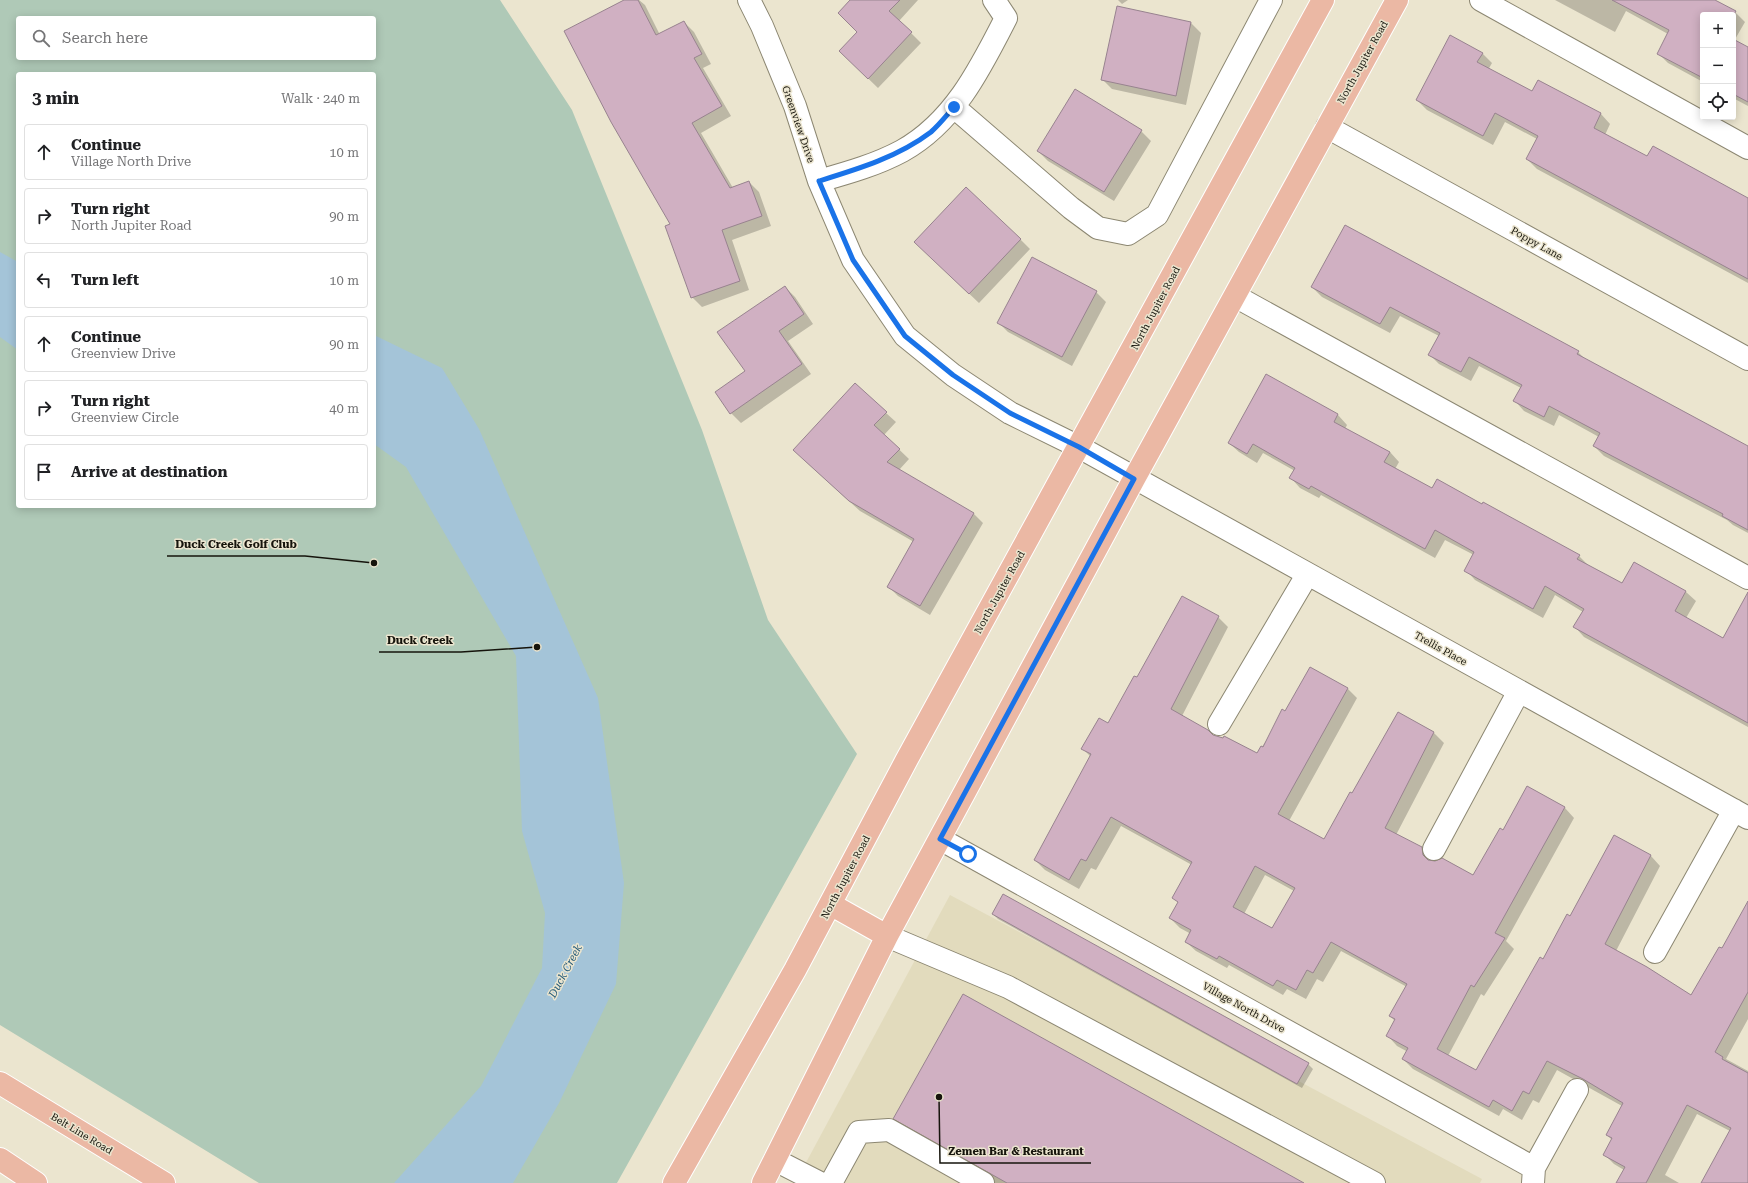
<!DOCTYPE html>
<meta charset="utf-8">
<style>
body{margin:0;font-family:"Roboto Serif",serif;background:#f2f2f2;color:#202124}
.controls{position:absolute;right:12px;top:12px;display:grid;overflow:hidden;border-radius:4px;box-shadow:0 2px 10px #0003}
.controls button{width:36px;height:36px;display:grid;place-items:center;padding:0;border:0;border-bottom:1px solid #e0e0e0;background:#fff;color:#202124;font:20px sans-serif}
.stop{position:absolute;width:12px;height:12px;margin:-9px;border:3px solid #1a73e8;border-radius:50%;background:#fff}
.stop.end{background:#1a73e8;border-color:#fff;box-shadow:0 1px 4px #0008}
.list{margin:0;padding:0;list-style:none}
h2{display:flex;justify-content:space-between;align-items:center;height:52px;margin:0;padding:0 16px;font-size:17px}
h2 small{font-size:13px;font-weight:400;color:#757577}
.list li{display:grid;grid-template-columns:26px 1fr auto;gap:12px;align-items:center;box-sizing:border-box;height:56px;margin:0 8px 8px;padding:0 8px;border:1px solid #e0e0e0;border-radius:4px}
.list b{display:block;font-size:15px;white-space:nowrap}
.list p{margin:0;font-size:13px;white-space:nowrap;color:#757577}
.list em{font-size:13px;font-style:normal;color:#757577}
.icon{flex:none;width:22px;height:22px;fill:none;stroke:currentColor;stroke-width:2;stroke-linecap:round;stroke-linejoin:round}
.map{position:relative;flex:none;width:1748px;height:1183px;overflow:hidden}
.search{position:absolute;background:#fff;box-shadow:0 2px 10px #0003;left:16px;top:16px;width:360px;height:44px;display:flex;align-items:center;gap:10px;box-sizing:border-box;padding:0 14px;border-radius:4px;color:#757577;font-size:15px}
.panel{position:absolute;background:#fff;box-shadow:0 2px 10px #0003;left:16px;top:72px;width:360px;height:436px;border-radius:4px}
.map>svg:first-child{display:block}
.built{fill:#e2dbbd}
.green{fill:#afc9b7;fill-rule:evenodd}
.water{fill:#a4c4d8}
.shadow{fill:#0003;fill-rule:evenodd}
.building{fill:#d0b0c2;stroke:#98838f;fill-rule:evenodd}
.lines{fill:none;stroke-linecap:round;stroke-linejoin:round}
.minor-casing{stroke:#8c8772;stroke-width:24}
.major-casing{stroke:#fff;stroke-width:24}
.minor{stroke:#fff;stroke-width:22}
.major{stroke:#ebb8a4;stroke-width:22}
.route{stroke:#1a73e8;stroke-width:5}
.labels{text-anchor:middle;stroke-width:3;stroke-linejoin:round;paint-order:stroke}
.street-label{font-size:10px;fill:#16140c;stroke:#ebe5cf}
.water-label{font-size:11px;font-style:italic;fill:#245a78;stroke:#ebe5cf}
.leader{fill:none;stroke:#16140c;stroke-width:1.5}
.callout-dot{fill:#16140c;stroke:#ebe5cf;stroke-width:1.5}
.callout-label{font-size:11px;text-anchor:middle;font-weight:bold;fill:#16140c;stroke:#ebe5cf;stroke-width:3;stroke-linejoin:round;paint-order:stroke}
</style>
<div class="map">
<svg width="1748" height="1183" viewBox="0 0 1748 1183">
<rect width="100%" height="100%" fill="#ebe5cf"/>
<!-- built -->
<path class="built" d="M 950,895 L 1482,1179 L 1480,1183 L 795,1183 Z"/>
<!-- green -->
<path class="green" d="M 0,0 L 500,0 L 572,110 L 702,430 L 768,620 L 857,754 L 617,1183 L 259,1183 L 0,1025 ZM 18,18 L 374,18 L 374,58 L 18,58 ZM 18,74 L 374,74 L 374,506 L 18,506 Z"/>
<!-- water -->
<path class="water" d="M 0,252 L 18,262 L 18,350 L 0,337 Z
M 374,335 L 442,368 L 479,429 L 598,698 L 624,883 L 616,984 L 559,1103 L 513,1183 L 394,1183 L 481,1086 L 542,968 L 545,913 L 522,831 L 516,656 L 406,467 L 374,444 Z"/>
<!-- shadow -->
<path class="shadow" d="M 626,0 L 639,0 L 645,5 L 660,35 L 684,22 L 694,32 L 711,64 L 703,68 L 731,116 L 701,133 L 733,188 L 749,182 L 759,192 L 771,226 L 732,240 L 749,290 L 702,307 L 692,297 L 671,224 Z
M 852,0 L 918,0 L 899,21 L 921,43 L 878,88 L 850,61 L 858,32 Z
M 1118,0 L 1128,0 L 1122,4 Z
M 1555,0 L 1713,0 L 1735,12 L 1745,22 L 1734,41 L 1748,48 L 1748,106 L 1733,98 L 1733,15 L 1703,15 L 1703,82 L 1668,63 L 1658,53 L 1668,34 L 1626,11 L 1615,32 Z
M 1118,7 L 1191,23 L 1201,33 L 1186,105 L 1112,89 L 1102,79 Z
M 1482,53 L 1492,63 L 1488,70 L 1532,93 L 1538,81 L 1601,114 L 1610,124 L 1605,135 L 1648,158 L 1748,199 L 1748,283 L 1537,169 L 1527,159 L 1537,139 L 1505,122 L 1493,145 L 1427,110 L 1417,100 Z
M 1141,131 L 1151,141 L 1114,201 L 1048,161 L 1038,151 Z
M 1020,239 L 1030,249 L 979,303 L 925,252 Z
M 785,287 L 795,297 L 813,324 L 788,341 L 811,374 L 741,423 L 731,413 L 746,372 Z
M 1312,287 L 1578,352 L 1587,361 L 1748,447 L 1748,533 L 1733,525 L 1727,520 L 1604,456 L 1594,446 L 1599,437 L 1559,415 L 1554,426 L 1524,411 L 1515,401 L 1521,388 L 1479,366 L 1471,381 L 1439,364 L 1429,354 L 1439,336 L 1400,316 L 1390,333 L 1322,297 Z
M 1096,292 L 1106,302 L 1072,366 L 1008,332 L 999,323 Z
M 1266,375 L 1338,415 L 1347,425 L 1345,429 L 1390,452 L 1399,462 L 1395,469 L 1432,489 L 1579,556 L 1589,566 L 1623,585 L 1635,563 L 1686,592 L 1696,601 L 1686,618 L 1724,639 L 1748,625 L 1748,727 L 1584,637 L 1575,627 L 1583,612 L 1555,595 L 1543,618 L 1475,580 L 1466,570 L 1474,555 L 1445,540 L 1435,558 L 1321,495 L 1319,498 L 1300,488 L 1291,478 L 1295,471 L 1263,453 L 1257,463 L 1239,452 L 1229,443 Z
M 886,413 L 896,422 L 884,435 L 909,459 L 899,470 L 973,513 L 983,523 L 930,615 L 898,596 L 888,586 L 914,542 L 860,511 L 804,460 Z
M 1218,617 L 1228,627 L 1182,716 L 1213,736 L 1257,754 L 1286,712 L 1348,689 L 1357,698 L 1289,821 L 1325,840 L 1353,794 L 1398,713 L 1434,733 L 1444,743 L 1396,835 L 1421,848 L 1431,858 L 1432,862 L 1473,876 L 1503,831 L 1528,787 L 1565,808 L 1574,818 L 1506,941 L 1514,949 L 1484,996 L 1481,994 L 1448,1056 L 1476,1071 L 1570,917 L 1615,836 L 1651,856 L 1660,866 L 1616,951 L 1691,997 L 1748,907 L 1748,1019 L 1726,1059 L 1748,1071 L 1748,1183 L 1702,1183 L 1730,1131 L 1697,1114 L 1665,1175 L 1679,1183 L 1624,1183 L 1624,1170 L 1614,1164 L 1604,1154 L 1612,1140 L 1607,1135 L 1622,1106 L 1557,1070 L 1539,1103 L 1533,1100 L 1522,1120 L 1503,1109 L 1499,1116 L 1413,1069 L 1403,1059 L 1408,1052 L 1397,1046 L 1388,1036 L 1395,1021 L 1390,1016 L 1407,987 L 1341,951 L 1323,982 L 1317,979 L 1306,999 L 1287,989 L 1283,995 L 1229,965 L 1227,968 L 1196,951 L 1186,942 L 1191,934 L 1180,928 L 1170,918 L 1179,903 L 1174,898 L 1192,865 L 1121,826 L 1096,870 L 1091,868 L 1079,889 L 1045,870 L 1035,860 L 1091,757 L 1082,748 L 1109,724 L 1137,679 ZM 1265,875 L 1294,891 L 1273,929 L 1244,914 Z
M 993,914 L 1308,1064 L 1313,1069 L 1302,1088 L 998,919 Z
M 895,1118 L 1302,1183 L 995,1183 L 914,1138 Z"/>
<!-- building -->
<path class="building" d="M 624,0 L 638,0 L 656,35 L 684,21 L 702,54 L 694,58 L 722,106 L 692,123 L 730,188 L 749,181 L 762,216 L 722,230 L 740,281 L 691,298 L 665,226 L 670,224 L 611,122 L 564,31 Z
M 850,0 L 900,0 L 889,11 L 912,32 L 868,79 L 839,51 L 857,32 L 838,13 Z
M 1612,0 L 1715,0 L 1736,11 L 1733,16 L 1703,15 L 1703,78 L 1657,54 L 1669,30 Z
M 1117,6 L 1191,22 L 1176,96 L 1101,80 Z
M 1450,35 L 1483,53 L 1477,62 L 1532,91 L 1538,80 L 1601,113 L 1594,128 L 1647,156 L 1653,146 L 1748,198 L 1748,279 L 1526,159 L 1538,136 L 1495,113 L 1483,136 L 1416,100 Z
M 1733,39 L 1748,47 L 1748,102 L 1733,94 Z
M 1075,89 L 1142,130 L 1104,192 L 1037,151 Z
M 966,187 L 1021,239 L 969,294 L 914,242 Z
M 1345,225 L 1579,351 L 1577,354 L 1748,446 L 1748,530 L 1722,516 L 1723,514 L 1593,446 L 1600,433 L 1549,406 L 1544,417 L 1513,401 L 1522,385 L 1469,357 L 1461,372 L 1428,355 L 1440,333 L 1390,307 L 1380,324 L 1311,287 Z
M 1032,257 L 1097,291 L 1062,357 L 997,323 Z
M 785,286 L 804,314 L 779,331 L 802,364 L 730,414 L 715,392 L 745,371 L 717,332 Z
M 1266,374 L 1338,414 L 1334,422 L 1390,452 L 1384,462 L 1432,488 L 1437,479 L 1482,504 L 1483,502 L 1580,555 L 1577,559 L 1622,583 L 1634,562 L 1686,591 L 1675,611 L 1723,638 L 1748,592 L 1748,723 L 1573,627 L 1584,609 L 1545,586 L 1533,609 L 1464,571 L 1474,552 L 1435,530 L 1425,549 L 1311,486 L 1309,489 L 1289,478 L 1295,468 L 1253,444 L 1247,454 L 1228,443 Z
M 855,383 L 887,412 L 874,425 L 900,449 L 887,462 L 974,513 L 920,606 L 887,587 L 914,539 L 849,501 L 793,450 Z
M 1182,596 L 1219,616 L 1171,709 L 1208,730 L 1213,735 L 1223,738 L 1224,736 L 1257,753 L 1261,746 L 1263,747 L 1282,709 L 1285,711 L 1310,667 L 1348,688 L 1278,814 L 1324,839 L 1350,792 L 1352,793 L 1398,712 L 1434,732 L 1385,828 L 1422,847 L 1423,855 L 1428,860 L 1435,861 L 1442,858 L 1473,875 L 1500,828 L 1503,830 L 1527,786 L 1565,807 L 1495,933 L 1505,938 L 1474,987 L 1471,985 L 1437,1049 L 1476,1070 L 1540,957 L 1543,959 L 1567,914 L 1570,916 L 1614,835 L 1651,855 L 1605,944 L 1647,967 L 1691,995 L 1719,947 L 1722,948 L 1748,901 L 1748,992 L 1715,1052 L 1723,1057 L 1722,1059 L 1748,1073 L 1748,1183 L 1701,1183 L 1731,1128 L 1687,1105 L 1646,1183 L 1616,1183 L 1625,1167 L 1603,1155 L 1612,1138 L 1606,1135 L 1623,1103 L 1583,1079 L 1547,1061 L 1529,1094 L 1523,1091 L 1512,1111 L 1493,1100 L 1489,1107 L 1402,1059 L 1408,1048 L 1386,1036 L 1395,1019 L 1389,1016 L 1407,984 L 1331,942 L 1313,973 L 1307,970 L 1296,990 L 1277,980 L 1273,986 L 1219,956 L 1217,959 L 1185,942 L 1191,930 L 1169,918 L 1178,902 L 1172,898 L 1192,862 L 1111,817 L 1086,861 L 1081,859 L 1069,880 L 1034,860 L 1091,754 L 1081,749 L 1099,718 L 1108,723 L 1134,676 L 1137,677 ZM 1255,866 L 1295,888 L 1272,928 L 1233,907 Z
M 1003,894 L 1309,1063 L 1297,1084 L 992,914 Z
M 963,994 L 1304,1183 L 1007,1183 L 991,1174 L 893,1119 Z"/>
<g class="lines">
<!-- minor casing -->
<g class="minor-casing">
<path id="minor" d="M 749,0 L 762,26 L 795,106 L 819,181 L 853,260 L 905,336 L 953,375 L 1010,413 L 1079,447 L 1748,818
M 1481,0 L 1748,148
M 954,107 L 1071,208 L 1098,228 L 1128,234 L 1157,215 L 1271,0
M 1327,127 L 1748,359
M 819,181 C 847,173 876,165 902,151 C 954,122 980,69 1006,18 L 994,0
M 1235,296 L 1748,578
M 1219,724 L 1307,575
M 940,839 L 1534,1168 L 1533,1183
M 1434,849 L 1519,691
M 887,936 L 1008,987 L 1374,1183
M 1655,952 L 1734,810
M 775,1160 L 820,1183
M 1534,1168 L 1577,1090
M 831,1183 L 859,1132 L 889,1130 L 983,1183"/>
</g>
<!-- major casing -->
<g class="major-casing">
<path id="major" d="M 830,904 L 887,936
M 0,1083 L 164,1183
M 0,1159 L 36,1183
M 674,1183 L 795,970 L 906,761 L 1323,0
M 763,1183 L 887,936 L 1134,479 L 1397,0"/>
</g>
<!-- minor -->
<use href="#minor" class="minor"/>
<!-- major -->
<use href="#major" class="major"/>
</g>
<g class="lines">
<!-- route -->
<path class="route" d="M 954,107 C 947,115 939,125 931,132 C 898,157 858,169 819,181 L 853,260 L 905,336 L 953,375 L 1010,413 L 1079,447 L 1134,479 L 940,839 L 968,854"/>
</g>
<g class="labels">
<!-- street labels -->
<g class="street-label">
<text transform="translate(1362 62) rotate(-61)" y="4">North Jupiter Road</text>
<text transform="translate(799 124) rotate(71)" y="4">Greenview Drive</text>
<text transform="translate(1537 243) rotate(29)" y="4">Poppy Lane</text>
<text transform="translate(1155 308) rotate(-62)" y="4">North Jupiter Road</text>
<text transform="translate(999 592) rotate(-61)" y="4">North Jupiter Road</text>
<text transform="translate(1441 648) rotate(29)" y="4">Trellis Place</text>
<text transform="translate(845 877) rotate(-62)" y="4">North Jupiter Road</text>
<text transform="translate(1244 1007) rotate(29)" y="4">Village North Drive</text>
<text transform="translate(82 1133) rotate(31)" y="4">Belt Line Road</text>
</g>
<!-- water labels -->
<g class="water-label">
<text transform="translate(565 971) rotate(-62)" y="4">Duck Creek</text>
</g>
</g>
<!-- callouts -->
<path class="leader" d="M374 563L305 556H167M537 647L461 652H379M939 1097L940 1163H1091"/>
<g class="callout-dot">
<circle cx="374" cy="563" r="4"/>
<circle cx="537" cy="647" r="4"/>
<circle cx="939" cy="1097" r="4"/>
</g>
<g class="callout-label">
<text x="236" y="548">Duck Creek Golf Club</text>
<text x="420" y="644">Duck Creek</text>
<text x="1016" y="1155">Zemen Bar &amp; Restaurant</text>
</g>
</svg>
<div class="controls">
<button>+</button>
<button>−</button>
<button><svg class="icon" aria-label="locate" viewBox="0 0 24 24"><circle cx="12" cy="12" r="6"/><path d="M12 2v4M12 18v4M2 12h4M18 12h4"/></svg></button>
</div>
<div class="stop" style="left:968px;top:854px"></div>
<div class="stop end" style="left:954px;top:107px"></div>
<div class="search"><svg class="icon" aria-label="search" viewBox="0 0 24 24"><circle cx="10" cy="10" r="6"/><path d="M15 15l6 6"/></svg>Search here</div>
<section class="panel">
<h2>3 min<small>Walk · 240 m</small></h2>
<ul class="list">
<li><svg class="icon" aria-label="ahead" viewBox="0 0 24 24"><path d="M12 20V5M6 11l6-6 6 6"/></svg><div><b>Continue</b><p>Village North Drive</p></div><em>10 m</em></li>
<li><svg class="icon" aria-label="right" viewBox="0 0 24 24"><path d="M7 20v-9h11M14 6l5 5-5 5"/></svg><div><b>Turn right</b><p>North Jupiter Road</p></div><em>90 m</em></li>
<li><svg class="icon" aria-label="left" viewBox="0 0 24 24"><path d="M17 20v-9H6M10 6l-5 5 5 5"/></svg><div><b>Turn left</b></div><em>10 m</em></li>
<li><svg class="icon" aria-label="ahead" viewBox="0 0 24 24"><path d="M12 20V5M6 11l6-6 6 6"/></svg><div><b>Continue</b><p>Greenview Drive</p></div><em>90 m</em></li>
<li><svg class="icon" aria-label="right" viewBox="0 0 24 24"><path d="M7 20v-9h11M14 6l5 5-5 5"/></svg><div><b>Turn right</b><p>Greenview Circle</p></div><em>40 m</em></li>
<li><svg class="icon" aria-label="arrive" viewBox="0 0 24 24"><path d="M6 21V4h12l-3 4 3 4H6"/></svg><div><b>Arrive at destination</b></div></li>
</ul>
</section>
</div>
